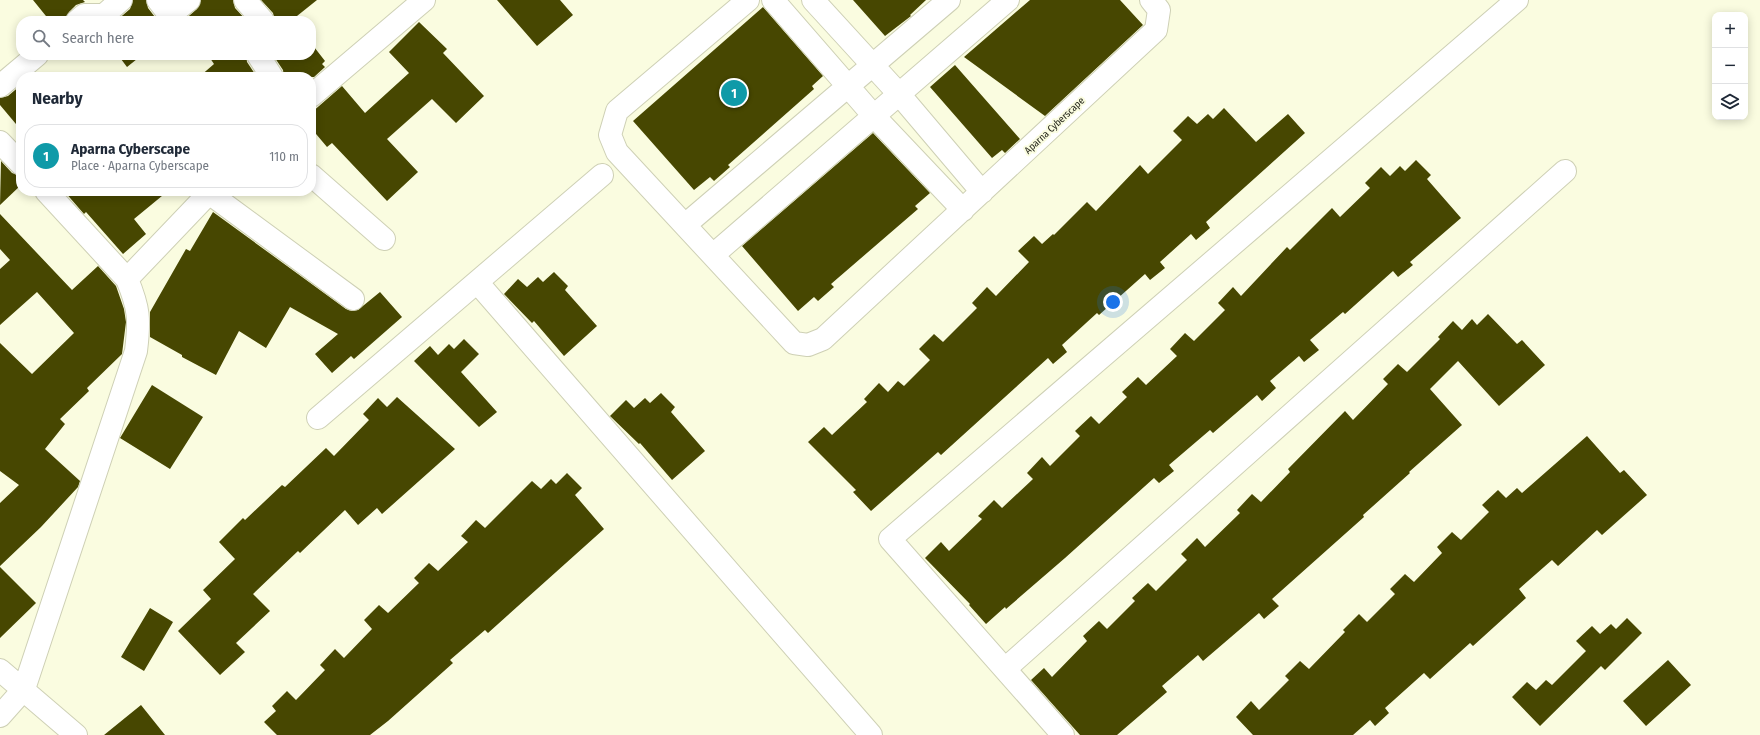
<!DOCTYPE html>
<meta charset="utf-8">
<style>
body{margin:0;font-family:"Fira Sans Condensed",sans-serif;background:#f6f6f7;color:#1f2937}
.controls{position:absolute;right:12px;top:12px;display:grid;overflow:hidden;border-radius:8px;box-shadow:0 2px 10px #0003}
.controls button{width:36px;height:36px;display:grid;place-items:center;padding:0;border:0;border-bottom:1px solid #e0e1e3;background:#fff;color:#1f2937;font:20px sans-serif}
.you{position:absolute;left:1113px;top:302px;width:14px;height:14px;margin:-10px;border:3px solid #fff;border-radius:50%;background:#1a73e8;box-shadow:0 0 0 6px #1a73e833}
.badge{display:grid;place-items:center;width:26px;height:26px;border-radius:50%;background:#7c3aed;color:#fff;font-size:13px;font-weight:700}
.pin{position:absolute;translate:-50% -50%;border:2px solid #fff;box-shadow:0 1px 4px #0006}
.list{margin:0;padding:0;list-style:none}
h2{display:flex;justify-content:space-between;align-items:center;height:52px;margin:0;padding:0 16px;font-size:17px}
h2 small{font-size:13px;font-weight:400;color:#747a83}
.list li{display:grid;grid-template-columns:26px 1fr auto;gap:12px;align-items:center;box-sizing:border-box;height:64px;margin:0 8px 8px;padding:0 8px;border:1px solid #e0e1e3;border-radius:16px}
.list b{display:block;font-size:15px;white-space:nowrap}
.list p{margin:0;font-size:13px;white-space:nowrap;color:#747a83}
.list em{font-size:13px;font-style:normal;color:#747a83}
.icon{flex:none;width:22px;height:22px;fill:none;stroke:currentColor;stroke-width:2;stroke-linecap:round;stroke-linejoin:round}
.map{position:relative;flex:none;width:1760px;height:735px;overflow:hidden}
.search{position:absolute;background:#fff;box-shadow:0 2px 10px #0003;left:16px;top:16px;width:300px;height:44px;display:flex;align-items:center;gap:10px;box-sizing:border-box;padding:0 14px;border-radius:16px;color:#747a83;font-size:15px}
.panel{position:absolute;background:#fff;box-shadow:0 2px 10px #0003;left:16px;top:72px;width:300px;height:124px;border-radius:16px}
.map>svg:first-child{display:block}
.building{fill:#474701}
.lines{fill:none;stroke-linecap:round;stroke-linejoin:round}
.minor-casing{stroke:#ced0b5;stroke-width:24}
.minor{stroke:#fff;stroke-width:22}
.labels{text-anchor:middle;stroke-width:4;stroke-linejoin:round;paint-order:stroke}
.street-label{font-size:10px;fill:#26271c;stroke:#fafce0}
</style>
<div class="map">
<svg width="1760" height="735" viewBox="0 0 1760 735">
<rect width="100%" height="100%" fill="#fafce0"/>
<!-- building -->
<path class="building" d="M 33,0 L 83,0 L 85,2 L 76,5 L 69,12 L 65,21 L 50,21 Z
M 133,0 L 146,0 L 148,8 L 158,21 L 116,21 L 130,9 Z
M 201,0 L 233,0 L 235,8 L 247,21 L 183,21 L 197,9 Z
M 261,0 L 317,0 L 292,20 L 293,21 L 275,21 L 273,13 Z
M 497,0 L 560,0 L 573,15 L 537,46 Z
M 853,0 L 926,0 L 910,15 L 911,16 L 885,36 Z
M 1030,0 L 1120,0 L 1143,25 L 1045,116 L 964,57 Z
M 763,7 L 823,76 L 812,86 L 814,89 L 728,165 L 730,167 L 714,181 L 710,177 L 694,190 L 633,121 Z
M 419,22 L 447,49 L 443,53 L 484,96 L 456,123 L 432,99 L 387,139 L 418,172 L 387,201 L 332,143 L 327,147 L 311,128 L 311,113 L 342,86 L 365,113 L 409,73 L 389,52 Z
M 311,43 L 325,61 L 322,64 L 325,67 L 314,77 L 284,77 L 283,70 L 273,55 L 311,55 Z
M 118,55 L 142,55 L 127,67 Z
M 208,55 L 246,55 L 247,62 L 257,77 L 199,77 L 214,64 Z
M 955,65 L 1020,139 L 1005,153 L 1002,150 L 992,158 L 930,87 Z
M 21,85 L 21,130 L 0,105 L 0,98 L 8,96 Z
M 1224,108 L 1256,142 L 1288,114 L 1305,133 L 1206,222 L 1210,228 L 1196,240 L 1191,234 L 1160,262 L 1165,268 L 1150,280 L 1145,274 L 1099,315 L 1097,313 L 1062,345 L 1067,352 L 1053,364 L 1048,358 L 941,455 L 938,452 L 871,511 L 853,492 L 856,490 L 808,442 L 824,427 L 832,435 L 867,402 L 864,399 L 879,383 L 888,392 L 898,381 L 904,386 L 930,360 L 919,349 L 934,334 L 943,342 L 977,308 L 972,303 L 987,287 L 996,296 L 1029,262 L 1018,251 L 1034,236 L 1042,244 L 1053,234 L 1054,235 L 1087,202 L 1096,211 L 1140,165 L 1148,174 L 1182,140 L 1173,131 L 1188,116 L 1197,124 L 1208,114 L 1213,119 Z
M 873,133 L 930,193 L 915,206 L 918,209 L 831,284 L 834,287 L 818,301 L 814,297 L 798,311 L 742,246 Z
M 1416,160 L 1431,175 L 1427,179 L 1461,218 L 1410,262 L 1413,265 L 1398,277 L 1393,271 L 1345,314 L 1343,312 L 1310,340 L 1319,350 L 1304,362 L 1299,356 L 1270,381 L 1276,388 L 1262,401 L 1257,395 L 1213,433 L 1210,430 L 1169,465 L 1174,471 L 1159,483 L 1154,478 L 1065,558 L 1006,609 L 1005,607 L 986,624 L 969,605 L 970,604 L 925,558 L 941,542 L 949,551 L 982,519 L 978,516 L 994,500 L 1002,508 L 1033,479 L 1027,473 L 1042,457 L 1050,466 L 1080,436 L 1075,431 L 1091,416 L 1099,424 L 1127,397 L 1122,392 L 1138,377 L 1146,385 L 1177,356 L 1170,349 L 1185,333 L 1194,341 L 1225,310 L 1218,303 L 1233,287 L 1241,296 L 1287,247 L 1290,250 L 1332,208 L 1340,217 L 1370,188 L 1365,183 L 1381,167 L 1390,176 L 1400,166 L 1405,171 Z
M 1,161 L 12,173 L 21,176 L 21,185 L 0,205 Z
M 64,191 L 168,191 L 134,219 L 146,234 L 123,254 L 86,212 L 84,214 Z
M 213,212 L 346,309 L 352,311 L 358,310 L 380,292 L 402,317 L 354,359 L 351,356 L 332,373 L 315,354 L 338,334 L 290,307 L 266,348 L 239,331 L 216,375 L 182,357 L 182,355 L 150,337 L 150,312 L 186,249 L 190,251 Z
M 0,214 L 72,290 L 98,266 L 116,286 L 124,309 L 126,322 L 122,354 L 87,388 L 89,391 L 60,419 L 65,424 L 45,449 L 80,481 L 78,487 L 41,527 L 0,566 L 0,503 L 19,485 L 0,471 L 0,343 L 32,374 L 74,333 L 37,292 L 0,325 L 0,269 L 10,260 L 0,249 Z
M 554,272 L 568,286 L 565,290 L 597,326 L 564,356 L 534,321 L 532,323 L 504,294 L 518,279 L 527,287 L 538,277 L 543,282 Z
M 1488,314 L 1517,344 L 1522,340 L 1545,365 L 1499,406 L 1458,361 L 1430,389 L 1462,425 L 1409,472 L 1410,473 L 1363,515 L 1364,517 L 1272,599 L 1279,606 L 1264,619 L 1259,613 L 1203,661 L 1198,655 L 1162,686 L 1167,692 L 1117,735 L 1080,735 L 1031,680 L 1044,668 L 1052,677 L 1087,641 L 1083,636 L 1099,621 L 1107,629 L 1135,601 L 1132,598 L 1148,583 L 1156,591 L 1187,560 L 1181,554 L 1197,538 L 1205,547 L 1240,513 L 1237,510 L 1252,494 L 1261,502 L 1290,472 L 1288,469 L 1345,411 L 1353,420 L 1388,384 L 1383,379 L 1398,364 L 1407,372 L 1440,339 L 1438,337 L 1453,321 L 1462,330 L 1472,319 L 1477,325 Z
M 464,339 L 479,354 L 461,372 L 497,412 L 479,427 L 414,361 L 430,346 L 438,355 L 449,344 L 454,349 Z
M 152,385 L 203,417 L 170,469 L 120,438 Z
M 661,393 L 675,407 L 671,412 L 705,451 L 672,480 L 640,443 L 639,444 L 610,416 L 626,400 L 634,408 L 645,398 L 650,403 Z
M 397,397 L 455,449 L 382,514 L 377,508 L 358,525 L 345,510 L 300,553 L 298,551 L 253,594 L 270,611 L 236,643 L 245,652 L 220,675 L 178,631 L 211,599 L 203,590 L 235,559 L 219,542 L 243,518 L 245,520 L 282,485 L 285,487 L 326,448 L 334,456 L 369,420 L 363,414 L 378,398 L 387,407 Z
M 1587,436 L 1620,473 L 1624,470 L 1647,495 L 1602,535 L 1597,530 L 1558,566 L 1552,560 L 1519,589 L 1526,598 L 1473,646 L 1470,643 L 1430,679 L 1424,673 L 1385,708 L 1389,713 L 1375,726 L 1370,720 L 1353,735 L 1253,735 L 1236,717 L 1251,701 L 1259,710 L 1289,680 L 1285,676 L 1300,661 L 1309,669 L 1345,632 L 1343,630 L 1359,614 L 1367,622 L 1395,594 L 1390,589 L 1405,574 L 1414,582 L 1442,553 L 1437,547 L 1452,532 L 1461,540 L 1489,512 L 1482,505 L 1498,490 L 1506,498 L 1517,488 L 1522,493 Z
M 567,473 L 582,488 L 575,495 L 604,529 L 488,633 L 485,630 L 450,660 L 453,663 L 388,721 L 370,735 L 277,735 L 264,722 L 276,711 L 272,706 L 287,691 L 296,700 L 325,670 L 320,665 L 335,649 L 344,658 L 372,629 L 364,620 L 379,605 L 388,613 L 419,583 L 414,578 L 429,563 L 438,571 L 468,542 L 461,536 L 476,520 L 485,528 L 532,481 L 541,489 L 551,479 L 556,484 Z
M 0,567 L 36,603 L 0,638 Z
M 150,608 L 173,622 L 144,671 L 121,657 Z
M 1627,618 L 1642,633 L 1605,670 L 1601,666 L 1540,726 L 1512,697 L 1527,682 L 1536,690 L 1546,680 L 1552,685 L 1586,651 L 1576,641 L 1592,626 L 1600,634 L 1611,624 L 1616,629 Z
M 1668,660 L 1691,685 L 1646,726 L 1623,701 Z
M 141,705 L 165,735 L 104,735 Z"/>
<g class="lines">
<!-- minor casing -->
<g class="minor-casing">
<path id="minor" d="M 158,0 L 168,13 L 174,12 L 189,0
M 245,0 L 263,21
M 748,0 L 617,111 L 610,135 L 617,152 L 794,343 L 808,345 L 823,339 L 1156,30 L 1159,10 L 1151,0
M 773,0 L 873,115 L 963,210
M 813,0 L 899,94 L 982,192
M 77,21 L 84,15 L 104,15 L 121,0
M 258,55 L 272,77
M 0,86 L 37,55
M 311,96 L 424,0
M 0,142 L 21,164
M 311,175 L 384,239
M 46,191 L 127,279
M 209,193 L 353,299
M 685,225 L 949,0
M 713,255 L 1008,0
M 477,282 L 871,735
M 318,418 L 602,175
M 1005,669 L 1565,171
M 0,670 L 76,735
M 0,716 L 24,689 L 136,351 C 140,319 139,308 127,279 L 211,191
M 1063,735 L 890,539 L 1517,0"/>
</g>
<!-- minor -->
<use href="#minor" class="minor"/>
</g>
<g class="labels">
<!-- street labels -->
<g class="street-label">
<text transform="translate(1054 125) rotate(-43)" y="4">Aparna Cyberscape</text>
</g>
</g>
</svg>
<div class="controls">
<button>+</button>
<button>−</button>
<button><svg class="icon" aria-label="layers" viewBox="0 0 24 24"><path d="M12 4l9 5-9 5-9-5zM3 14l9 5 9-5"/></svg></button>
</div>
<div class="you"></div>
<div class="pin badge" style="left:734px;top:93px;background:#0f9aa8">1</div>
<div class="search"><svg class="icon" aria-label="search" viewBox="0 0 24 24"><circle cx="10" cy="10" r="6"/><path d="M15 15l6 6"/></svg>Search here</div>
<section class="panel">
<h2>Nearby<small></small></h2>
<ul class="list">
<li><span class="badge" style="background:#0f9aa8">1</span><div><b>Aparna Cyberscape</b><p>Place · Aparna Cyberscape</p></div><em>110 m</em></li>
</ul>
</section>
</div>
